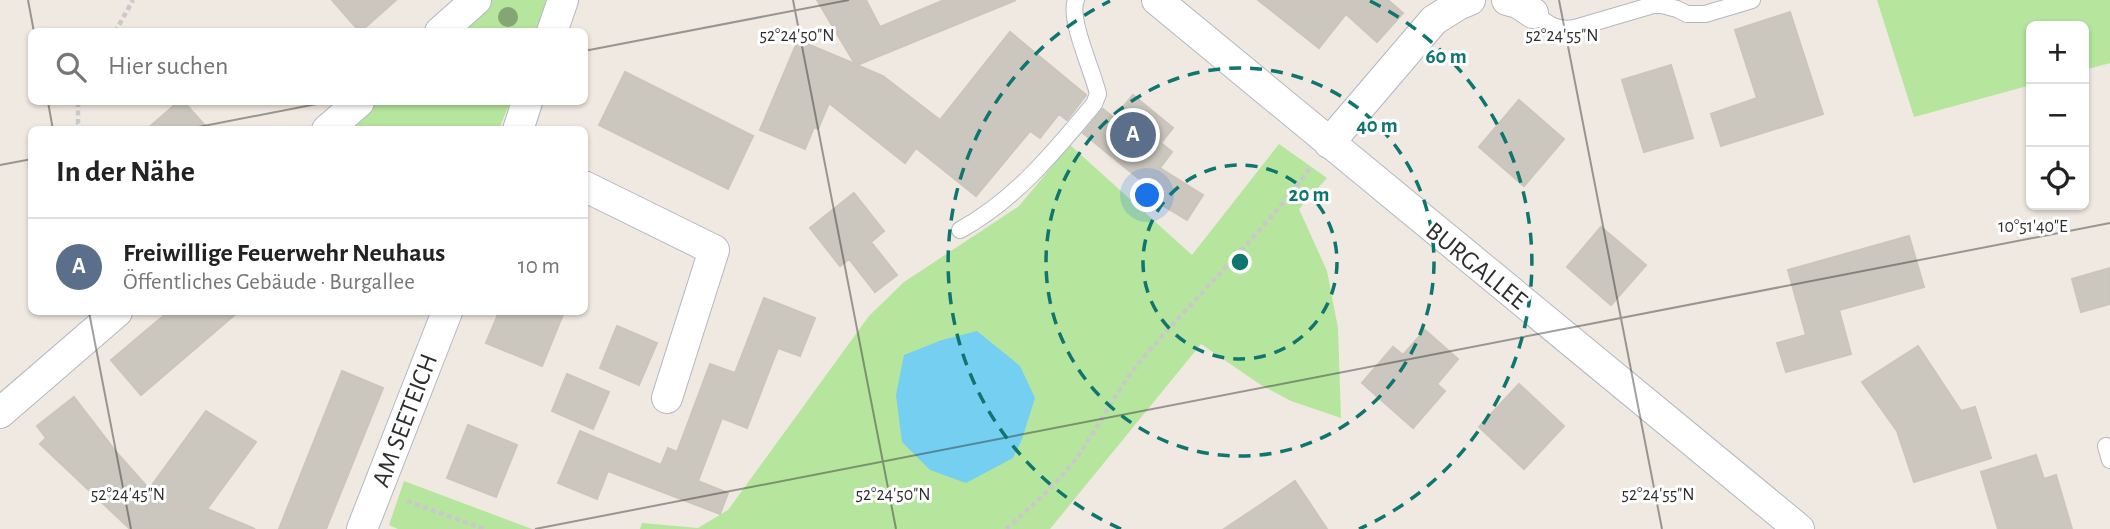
<!DOCTYPE html>
<html lang="de">
<meta charset="utf-8">
<style>
body{margin:0;font-family:"Alegreya Sans",sans-serif;background:#f2f2f2;color:#222}
.controls{position:absolute;right:21px;top:21px;display:grid;overflow:hidden;border-radius:10px;box-shadow:0 2px 5px #0004}
.controls button{width:63px;height:63px;display:grid;place-items:center;padding:0;border:0;border-bottom:2px solid #e0e0e0;background:#fff;color:#222;font:35px sans-serif}
.you{position:absolute;left:1148px;top:196px;width:24px;height:24px;margin:-18px;border:5px solid #fff;border-radius:50%;background:#1a73e8;box-shadow:0 0 0 10px #1a73e833}
.badge{display:grid;place-items:center;width:46px;height:46px;border-radius:50%;background:#ea580c;color:#fff;font-size:23px;font-weight:700}
.pin{position:absolute;translate:-50% -50%;border:4px solid #fff;box-shadow:0 2px 7px #0006}
.list{margin:0;padding:0;list-style:none}
h2{display:flex;justify-content:space-between;align-items:center;height:91px;margin:0;padding:0 28px;font-size:30px}
h2 small{font-size:23px;font-weight:400;color:#767676}
.list li{display:grid;grid-template-columns:46px 1fr auto;gap:21px;align-items:center;box-sizing:border-box;height:98px;padding:0 28px;border-top:2px solid #e0e0e0}
.list b{display:block;font-size:26px;white-space:nowrap}
.list p{margin:0;font-size:23px;white-space:nowrap;color:#767676}
.list em{font-size:23px;font-style:normal;color:#767676}
.icon{flex:none;width:38px;height:38px;fill:none;stroke:currentColor;stroke-width:2;stroke-linecap:round;stroke-linejoin:round}
.map{position:relative;flex:none;width:2110px;height:529px;overflow:hidden}
.search{position:absolute;background:#fff;box-shadow:0 2px 5px #0004;left:28px;top:28px;width:560px;height:77px;display:flex;align-items:center;gap:18px;box-sizing:border-box;padding:0 24px;border-radius:10px;color:#767676;font-size:26px}
.panel{position:absolute;background:#fff;box-shadow:0 2px 5px #0004;left:28px;top:126px;width:560px;height:189px;border-radius:10px}
.map>svg:first-child{display:block}
.green{fill:#b6e59e}
.water{fill:#75cff0}
.building{fill:#cbc7bf;stroke:#cbc5ba;stroke-width:2}
.lines{fill:none;stroke-linecap:round;stroke-linejoin:round}
.service-casing{stroke:#b4b7c1;stroke-width:18}
.minor-casing{stroke:#b4b7c1;stroke-width:32}
.path{stroke:#c9c9c9;stroke-width:4.5;stroke-dasharray:5 3.5;stroke-linecap:butt}
.service{stroke:#fff;stroke-width:16}
.minor{stroke:#fff;stroke-width:30}
.tree{fill:#84a574}
.ticks{fill:none;stroke:#2e2e2e;stroke-width:2;stroke-opacity:0.45}
.ring{fill:none;stroke:#0f766e;stroke-width:3.5;stroke-dasharray:12 9}
.labels{text-anchor:middle;stroke-width:6;stroke-linejoin:round;paint-order:stroke}
.street-label{font-size:26px;fill:#2e2e2e;stroke:#fff}
.ticks-label{font-size:18px;text-anchor:middle;fill:#2e2e2e;stroke:#fff;stroke-width:6;stroke-linejoin:round;paint-order:stroke}
.centre{fill:#0f766e;stroke:#fff;stroke-width:3.5}
.ring-label{font-size:21px;text-anchor:middle;font-weight:bold;fill:#0f766e;stroke:#fff;stroke-width:6;stroke-linejoin:round;paint-order:stroke}
</style>
<div class="map">
<svg width="2110" height="529" viewBox="0 0 2110 529">
<rect width="100%" height="100%" fill="#efe9e1"/>
<!-- green -->
<path class="green" d="M 486,0 L 547,0 L 538,31 L 451,32 Z
M 1877,0 L 2110,0 L 2110,63 L 2084,70 L 2084,26 L 2031,26 L 2031,85 L 1914,117 Z
M 374,102 L 510,102 L 499,129 L 343,130 Z
M 1279,144 L 1327,178 L 1299,209 L 1327,271 L 1338,328 L 1341,418 L 1291,401 L 1261,385 L 1201,344 L 1050,529 L 640,529 L 642,523 L 698,528 L 728,510 L 869,316 L 904,282 L 1019,206 L 1070,145 L 1192,255 Z
M 404,481 L 532,529 L 398,529 L 389,525 Z"/>
<!-- water -->
<path class="water" d="M 977,331 L 1020,366 L 1035,398 L 1022,439 L 1013,458 L 966,483 L 930,470 L 902,442 L 896,395 L 904,355 L 942,340 Z"/>
<!-- building -->
<path class="building" d="M 332,0 L 396,0 L 360,32 Z
M 817,0 L 866,0 L 880,27 L 944,0 L 1016,0 L 857,65 L 883,76 L 940,120 L 1010,32 L 1086,95 L 1067,120 L 1059,114 L 1040,138 L 1030,131 L 976,196 L 916,148 L 905,163 L 829,103 L 818,129 L 814,127 L 805,149 L 760,130 L 798,40 L 855,64 Z
M 1258,0 L 1388,0 L 1403,13 L 1377,42 L 1346,14 L 1319,48 Z
M 1790,12 L 1823,114 L 1721,146 L 1711,114 L 1757,98 L 1735,30 Z
M 1671,65 L 1693,138 L 1644,152 L 1622,80 Z
M 625,72 L 753,136 L 728,189 L 599,125 Z
M 1133,95 L 1173,128 L 1161,143 L 1172,152 L 1160,168 L 1203,195 L 1187,220 L 1162,205 L 1165,200 L 1083,133 L 1103,109 L 1114,118 Z
M 1519,100 L 1564,139 L 1524,186 L 1479,147 Z
M 178,102 L 184,102 L 209,130 L 146,130 Z
M 854,193 L 884,231 L 871,242 L 897,275 L 875,292 L 849,259 L 840,266 L 810,228 Z
M 1601,227 L 1646,265 L 1611,305 L 1567,267 Z
M 1909,236 L 1924,287 L 1839,310 L 1851,354 L 1786,372 L 1777,343 L 1806,335 L 1788,270 Z
M 2110,268 L 2110,304 L 2081,312 L 2072,279 Z
M 764,298 L 815,318 L 800,356 L 778,348 L 747,428 L 722,418 L 698,481 L 728,493 L 720,514 L 608,471 L 597,499 L 558,483 L 580,431 L 661,465 L 668,448 L 677,452 L 710,364 L 735,373 Z
M 168,312 L 238,312 L 141,395 L 111,360 Z
M 499,312 L 564,312 L 542,366 L 486,343 Z
M 617,326 L 657,343 L 639,385 L 600,368 Z
M 1425,330 L 1458,359 L 1437,384 L 1445,391 L 1413,428 L 1362,383 L 1393,347 L 1403,355 Z
M 1918,346 L 1961,411 L 1975,407 L 1991,458 L 1914,482 L 1897,431 L 1862,382 Z
M 342,371 L 383,388 L 326,529 L 279,529 Z
M 567,374 L 609,392 L 593,429 L 552,411 Z
M 1519,384 L 1564,426 L 1524,469 L 1479,427 Z
M 74,397 L 117,453 L 149,489 L 206,411 L 256,442 L 207,509 L 255,529 L 130,529 L 40,444 L 46,438 L 37,426 Z
M 468,425 L 517,445 L 496,497 L 447,478 Z
M 2036,455 L 2044,479 L 2056,475 L 2072,529 L 1998,529 L 1981,472 Z
M 1295,481 L 1327,529 L 1224,529 L 1263,503 Z"/>
<g class="lines">
<!-- service casing -->
<g class="service-casing">
<path id="service" d="M 1533,13 C 1549,24 1555,31 1575,28 L 1653,5 L 1662,5 L 1677,9 L 1687,14 L 1705,14 L 1752,0
M 960,230 C 1015,200 1055,151 1094,104 L 1098,94 C 1093,71 1068,19 1076,0
M 2106,446 L 2110,460"/>
</g>
<!-- minor casing -->
<g class="minor-casing">
<path id="minor" d="M 1157,0 L 1799,529
M 1507,0 L 1518,3 L 1533,13
M 440,32 L 476,0
M 552,32 L 563,0
M 327,130 L 359,102
M 518,130 L 527,102
M 1329,143 L 1434,20 L 1458,5 L 1470,0
M 584,186 L 714,250 L 667,398
M 0,413 L 117,312
M 362,529 L 447,312"/>
</g>
<!-- path -->
<path class="path" d="M 115,32 L 133,0
M 78,102 L 78,123 L 82,130
M 407,501 L 484,529
M 1006,529 C 1032,506 1057,484 1077,457 C 1100,425 1117,389 1142,359 C 1198,294 1260,236 1311,167"/>
<!-- service -->
<use href="#service" class="service"/>
<!-- minor -->
<use href="#minor" class="minor"/>
</g>
<!-- trees -->
<circle class="tree" cx="508" cy="17" r="10"/>
<!-- ticks -->
<path class="ticks" d="M 28,0 L 34,32M 793,0 L 896,529M 1559,0 L 1662,529M 584,51 L 849,0M 48,102 L 53,130M 183,130 L 327,102M 0,165 L 32,159M 89,312 L 131,529M 535,529 L 2110,223"/>
<!-- distance rings -->
<g class="ring">
<circle cx="1240" cy="262" r="97"/>
<circle cx="1240" cy="262" r="194"/>
<path d="M1121 529A292 292 0 0 1 1110 1M1370 1A292 292 0 0 1 1359 529"/>
</g>
<g class="labels">
<!-- street labels -->
<g class="street-label">
<text transform="translate(1477 265) rotate(39)" y="9">BURGALLEE</text>
<text transform="translate(404 420) rotate(-69)" y="9">AM SEETEICH</text>
</g>
</g>
<g class="ticks-label">
<text x="797" y="41">52°24'50"N</text>
<text x="1562" y="41">52°24'55"N</text>
<text x="2033" y="232">10°51'40"E</text>
<text x="128" y="500">52°24'45"N</text>
<text x="893" y="500">52°24'50"N</text>
<text x="1658" y="500">52°24'55"N</text>
</g>
<circle cx="1240" cy="262" r="10" class="centre"/>
<g class="ring-label">
<text x="1446" y="63">60 m</text>
<text x="1377" y="132">40 m</text>
<text x="1309" y="201">20 m</text>
</g>
</svg>
<div class="controls">
<button>+</button>
<button>−</button>
<button><svg class="icon" aria-label="locate" viewBox="0 0 24 24"><circle cx="12" cy="12" r="6"/><path d="M12 2v4M12 18v4M2 12h4M18 12h4"/></svg></button>
</div>
<div class="you"></div>
<div class="pin badge" style="left:1133px;top:135px;background:#5c6f8a">A</div>
<div class="search"><svg class="icon" aria-label="search" viewBox="0 0 24 24"><circle cx="10" cy="10" r="6"/><path d="M15 15l6 6"/></svg>Hier suchen</div>
<section class="panel">
<h2>In der Nähe<small></small></h2>
<ul class="list">
<li><span class="badge" style="background:#5c6f8a">A</span><div><b>Freiwillige Feuerwehr Neuhaus</b><p>Öffentliches Gebäude · Burgallee</p></div><em>10 m</em></li>
</ul>
</section>
</div>
